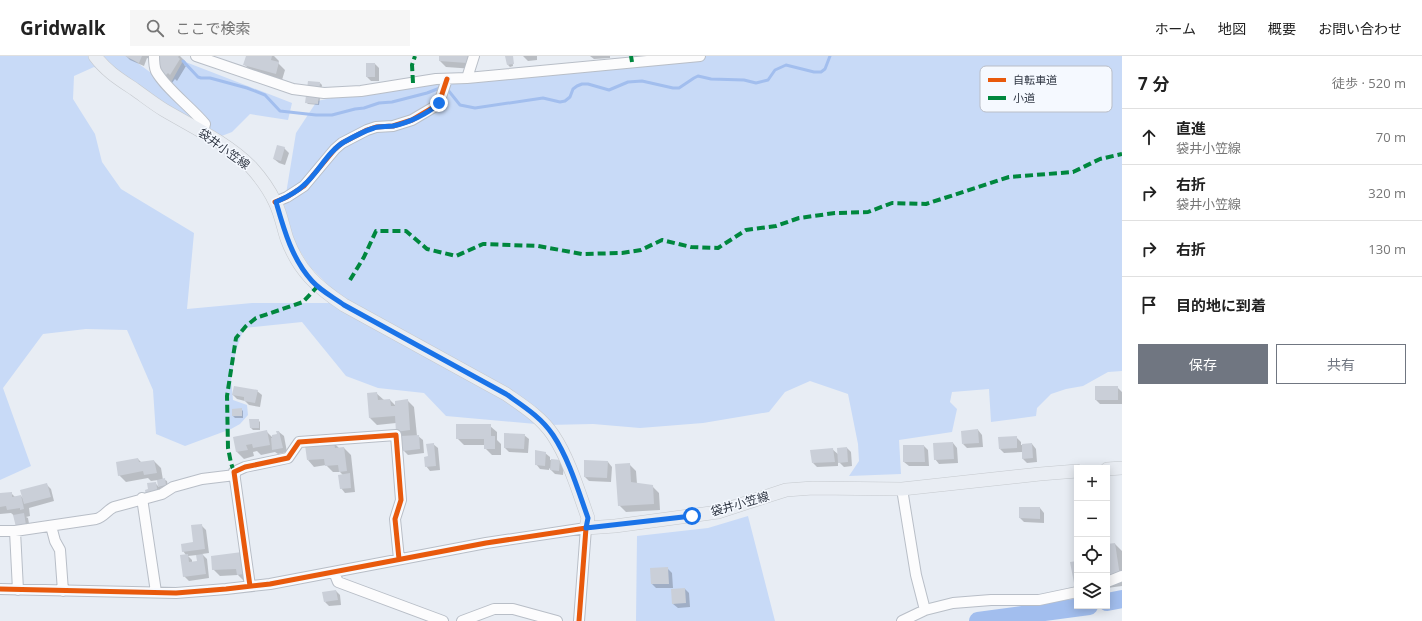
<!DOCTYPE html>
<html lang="ja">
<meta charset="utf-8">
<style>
body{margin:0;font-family:"Open Sans","Noto Sans JP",sans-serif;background:#f6f6f6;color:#222}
.controls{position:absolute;right:12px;bottom:12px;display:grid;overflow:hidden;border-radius:0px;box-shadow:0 2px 10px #0003}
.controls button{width:36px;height:36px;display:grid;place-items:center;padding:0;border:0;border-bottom:1px solid #e0e0e0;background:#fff;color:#222;font:20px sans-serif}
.stop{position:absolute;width:12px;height:12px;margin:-9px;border:3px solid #1a73e8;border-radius:50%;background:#fff}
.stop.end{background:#1a73e8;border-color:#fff;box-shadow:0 1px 4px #0008}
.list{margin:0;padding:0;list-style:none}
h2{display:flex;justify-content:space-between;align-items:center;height:52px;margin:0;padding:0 16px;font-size:17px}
h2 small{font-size:13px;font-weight:400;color:#767676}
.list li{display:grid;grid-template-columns:26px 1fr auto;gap:12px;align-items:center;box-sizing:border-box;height:56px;padding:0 16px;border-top:1px solid #e0e0e0}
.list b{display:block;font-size:15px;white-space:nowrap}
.list p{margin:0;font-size:13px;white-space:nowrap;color:#767676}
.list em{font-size:13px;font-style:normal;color:#767676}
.actions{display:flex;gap:8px;padding:12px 16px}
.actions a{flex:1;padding:9px 0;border:1px solid #707681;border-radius:0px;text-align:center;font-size:14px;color:#707681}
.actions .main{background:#707681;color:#fff}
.icon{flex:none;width:22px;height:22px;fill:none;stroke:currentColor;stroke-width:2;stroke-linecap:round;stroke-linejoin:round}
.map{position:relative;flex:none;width:1122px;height:565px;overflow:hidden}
header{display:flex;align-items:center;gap:24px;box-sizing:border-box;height:56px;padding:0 20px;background:#fff;border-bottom:1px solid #e0e0e0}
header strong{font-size:19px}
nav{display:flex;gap:22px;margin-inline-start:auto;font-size:14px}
.search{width:280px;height:36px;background:#f6f6f6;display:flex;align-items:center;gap:10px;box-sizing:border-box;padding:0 14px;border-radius:0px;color:#767676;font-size:15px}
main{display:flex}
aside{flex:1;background:#fff}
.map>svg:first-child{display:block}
.green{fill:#c8daf7}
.shadow{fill:#0003;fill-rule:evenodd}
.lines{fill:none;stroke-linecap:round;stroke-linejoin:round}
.stream{stroke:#a2beee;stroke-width:3}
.river{stroke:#a2beee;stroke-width:18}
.building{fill:#cacfd8}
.minor-casing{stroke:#b8bec7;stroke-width:12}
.major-casing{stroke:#c5c9ce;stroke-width:14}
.minor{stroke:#fcfcfd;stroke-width:10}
.major{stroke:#e9edf3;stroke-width:13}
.quiet{stroke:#00873e;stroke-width:4;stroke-dasharray:8 4;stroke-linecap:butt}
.cycleway-casing{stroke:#f5f9ff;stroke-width:8}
.cycleway{stroke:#e8590c;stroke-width:5}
.route{stroke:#1a73e8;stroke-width:5}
.labels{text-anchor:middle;stroke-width:3;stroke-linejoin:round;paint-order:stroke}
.street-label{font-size:12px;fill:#2f3643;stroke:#f5f9ff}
.key{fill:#f5f9ff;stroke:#babec7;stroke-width:1}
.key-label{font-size:11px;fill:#2f3643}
</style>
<header>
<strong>Gridwalk</strong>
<div class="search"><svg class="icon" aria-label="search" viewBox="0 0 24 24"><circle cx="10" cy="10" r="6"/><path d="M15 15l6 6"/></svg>ここで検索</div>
<nav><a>ホーム</a><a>地図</a><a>概要</a><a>お問い合わせ</a></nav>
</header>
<main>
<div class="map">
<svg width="1122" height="565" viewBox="0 0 1122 565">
<rect width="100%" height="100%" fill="#e8edf4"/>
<!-- green -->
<path class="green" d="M 0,0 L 128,0 L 169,30 L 183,5 L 292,47 L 288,64 L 250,58 L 232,76 L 219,81 L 94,11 L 74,20 L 73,43 L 95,78 L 102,106 L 121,133 L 194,177 L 187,253 L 252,247 L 331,247 L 335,236 L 310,211 L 291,181 L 284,150 L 296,77 L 317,45 L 425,23 L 625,4 L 629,0 L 1122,0 L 1122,315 L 1108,316 L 1083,330 L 1066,333 L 1051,338 L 1037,352 L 1036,360 L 991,366 L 989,333 L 952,336 L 950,346 L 957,353 L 952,376 L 899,384 L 901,418 L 849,420 L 859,405 L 858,388 L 848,338 L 810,325 L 785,336 L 769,356 L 703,367 L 640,372 L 593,368 L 547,369 L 446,360 L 424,337 L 378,332 L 346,320 L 302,266 L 244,272 L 236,294 L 231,322 L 233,344 L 247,349 L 248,359 L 240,368 L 231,373 L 185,390 L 156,378 L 153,334 L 127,274 L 86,273 L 43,278 L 3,332 L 31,410 L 0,424 Z
M 748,460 L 775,565 L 636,565 L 637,480 L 708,472 Z"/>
<!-- shadow -->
<path class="shadow" d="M 126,0 L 180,0 L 186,6 L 184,9 L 186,10 L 177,25 L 175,23 L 172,27 L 165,21 L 156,5 L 147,2 L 144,10 L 130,4 Z
M 247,0 L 274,0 L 279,5 L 278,7 L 285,14 L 282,24 L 251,15 L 245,9 Z
M 440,0 L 475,0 L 474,13 L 446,11 L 440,5 Z
M 523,0 L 537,0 L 537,4 L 528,5 Z
M 590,0 L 610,0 L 610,2 L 594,3 Z
M 512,1 L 513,10 L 510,11 L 508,9 Z
M 375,8 L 379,12 L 379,25 L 371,25 L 367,21 Z
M 320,27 L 322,29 L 319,49 L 308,48 L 306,46 Z
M 284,92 L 289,97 L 285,109 L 279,107 L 274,103 Z
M 1096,331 L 1117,331 L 1122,336 L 1122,348 L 1100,348 L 1096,344 Z
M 257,335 L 262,339 L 260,351 L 249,349 L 245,345 L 237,343 L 233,339 Z
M 376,337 L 384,344 L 390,344 L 396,350 L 407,344 L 414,351 L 417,380 L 418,380 L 423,384 L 424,397 L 408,399 L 404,395 L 402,381 L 397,375 L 396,367 L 377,369 L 370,362 Z
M 241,353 L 243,355 L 243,362 L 235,362 L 233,360 Z
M 250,364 L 258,364 L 260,366 L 260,374 L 253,374 L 251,372 Z
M 490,370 L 497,376 L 497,384 L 501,388 L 501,399 L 492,399 L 485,392 L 485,389 L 464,389 L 457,382 Z
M 978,374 L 982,379 L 983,391 L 967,392 L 963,388 Z
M 266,375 L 273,382 L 278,379 L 279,376 L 284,380 L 287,396 L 278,398 L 275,396 L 261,399 L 257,395 L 253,396 L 254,400 L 244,403 L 237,396 L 234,382 Z
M 524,379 L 529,383 L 528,397 L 509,396 L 505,392 Z
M 1016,381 L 1021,386 L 1021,389 L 1032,388 L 1036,393 L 1037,406 L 1027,407 L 1023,403 L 1023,396 L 1004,397 L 1000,393 Z
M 334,387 L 339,392 L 344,392 L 351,399 L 355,436 L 345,437 L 341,432 L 343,419 L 340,416 L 333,416 L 326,409 L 314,411 L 308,404 Z
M 953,387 L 957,392 L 958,407 L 939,408 L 935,403 Z
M 433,388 L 438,392 L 440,414 L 430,415 L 426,410 Z
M 924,390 L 928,394 L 929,410 L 909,410 L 904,406 Z
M 847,392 L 851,396 L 852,410 L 844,411 L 838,405 L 838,410 L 817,411 L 813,407 L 832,393 L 839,399 Z
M 545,397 L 550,401 L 550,404 L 560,405 L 564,409 L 563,419 L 555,418 L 549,412 L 549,414 L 540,413 L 536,408 Z
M 138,403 L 142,407 L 154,405 L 161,412 L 163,424 L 165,424 L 167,425 L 168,431 L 160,432 L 162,442 L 149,434 L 155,427 L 159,431 L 158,424 L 151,425 L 148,422 L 126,426 L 119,419 Z
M 608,406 L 612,411 L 611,426 L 589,425 L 585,421 Z
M 629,408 L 636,415 L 637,428 L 652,430 L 659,437 L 660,454 L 626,456 L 619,449 Z
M 46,428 L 51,433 L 54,445 L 29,452 L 30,460 L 26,461 L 28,462 L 30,473 L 11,457 L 0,458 L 0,438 L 11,437 L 15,441 L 21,440 L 24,443 Z
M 1040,452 L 1044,457 L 1044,467 L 1024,466 L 1020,462 Z
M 201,469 L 206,474 L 209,497 L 202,498 L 207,503 L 209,522 L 189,525 L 184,520 L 186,499 L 183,495 L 194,487 ZM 197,499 L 198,506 L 192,507 L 192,504 L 188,500 Z
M 1115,488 L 1122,495 L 1122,530 L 1107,532 L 1107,489 Z
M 241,497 L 244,525 L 238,519 L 220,520 L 213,513 Z
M 668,513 L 672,517 L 673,532 L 656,532 L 652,528 Z
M 685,533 L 689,537 L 690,551 L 678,552 L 673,548 Z
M 336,535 L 340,539 L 341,549 L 329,550 L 325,546 Z"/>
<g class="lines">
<!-- stream -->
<path class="stream" d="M 183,5 L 198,21 L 201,22 L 210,22 L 247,32 L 265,39 L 280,55 L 316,59 L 332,59 L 355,53 L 364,52 L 379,47 L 392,46 L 427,37 L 440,32 L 448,34 L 460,49 L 475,52 L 543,42 L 560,46 L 565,45 L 570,41 L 573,33 L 577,30 L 582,28 L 588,28 L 609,34 L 628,26 L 642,25 L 673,32 L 679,32 L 694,22 L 698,20 L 711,23 L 744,24 L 756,27 L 768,24 L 775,14 L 786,9 L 814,16 L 821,16 L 825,13 L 830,0"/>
<!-- river -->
<path class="river" d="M 1107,546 L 1122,543
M 978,565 L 1089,550"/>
</g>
<!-- building -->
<path class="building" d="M 125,0 L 142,0 L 139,7 Z
M 157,0 L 179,0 L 178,1 L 180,3 L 170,19 L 168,17 L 164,21 L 159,15 Z
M 246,0 L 272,0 L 271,4 L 279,6 L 276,18 L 243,9 Z
M 439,0 L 468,0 L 467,7 L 439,5 Z
M 505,0 L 513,0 L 514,8 L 507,9 Z
M 366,7 L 375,7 L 375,21 L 366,21 Z
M 308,25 L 320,26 L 318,48 L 305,47 Z
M 277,89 L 285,91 L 281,105 L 273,103 Z
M 234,330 L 258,334 L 255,347 L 244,345 L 244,341 L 232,339 Z
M 1095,330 L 1118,330 L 1118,344 L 1095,344 Z
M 377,336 L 378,344 L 390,343 L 391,350 L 395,350 L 395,345 L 408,343 L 410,374 L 396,376 L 395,360 L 369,362 L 367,337 Z
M 242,352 L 242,360 L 232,360 L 232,353 Z
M 249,363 L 259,363 L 259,372 L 250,372 Z
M 456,368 L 491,368 L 491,380 L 495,380 L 495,393 L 484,393 L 484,383 L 456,383 Z
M 978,373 L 979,387 L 962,388 L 961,375 Z
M 267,374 L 270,389 L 253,392 L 252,388 L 246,389 L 248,394 L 236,396 L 233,381 Z
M 276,375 L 279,375 L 283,392 L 272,394 L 271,382 L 272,382 L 272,379 L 277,378 Z
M 504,377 L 525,378 L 524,393 L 504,392 Z
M 419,379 L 420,393 L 403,395 L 401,380 Z
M 1017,380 L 1017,392 L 999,393 L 998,381 Z
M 334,386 L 335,392 L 344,391 L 347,415 L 339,416 L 338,409 L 325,410 L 324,403 L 307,404 L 305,389 Z
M 953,386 L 954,403 L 934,404 L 933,387 Z
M 434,387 L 436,410 L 425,411 L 424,401 L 428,400 L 426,388 Z
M 1032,387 L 1033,402 L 1022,403 L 1022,388 Z
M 903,389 L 924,389 L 925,406 L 903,406 Z
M 847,391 L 848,406 L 838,407 L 837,392 Z
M 833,392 L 835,406 L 812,407 L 810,394 Z
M 535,394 L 546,396 L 545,410 L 535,409 Z
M 138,402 L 139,406 L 154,404 L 157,417 L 144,419 L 143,415 L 118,420 L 116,406 Z
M 551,403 L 560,404 L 559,415 L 550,414 Z
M 584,404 L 608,405 L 607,422 L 584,421 Z
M 630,407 L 631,426 L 653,429 L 654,448 L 618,450 L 615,408 Z
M 350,417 L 351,432 L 340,433 L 338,419 Z
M 165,422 L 166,429 L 158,431 L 157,424 Z
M 156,426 L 158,438 L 146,440 L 145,434 L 148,433 L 147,427 Z
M 47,427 L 51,441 L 24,448 L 20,434 Z
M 12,436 L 12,441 L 21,439 L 24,453 L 20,454 L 20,452 L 7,454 L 6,450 L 0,451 L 0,437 Z
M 1019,451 L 1040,451 L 1040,463 L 1019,462 Z
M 24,457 L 26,469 L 16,471 L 13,459 Z
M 202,468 L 205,493 L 182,496 L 181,488 L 193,486 L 191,469 Z
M 1115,487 L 1120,520 L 1107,522 L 1107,488 Z
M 242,496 L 244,518 L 237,519 L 236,513 L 212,514 L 211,500 Z
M 188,498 L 189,506 L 197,505 L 196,499 L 203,498 L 206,518 L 183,521 L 180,499 Z
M 1077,505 L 1077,527 L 1074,527 L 1070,506 Z
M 668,511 L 669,528 L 651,528 L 650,512 Z
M 685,532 L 686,547 L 672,548 L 671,533 Z
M 336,534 L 338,544 L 324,546 L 322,536 Z"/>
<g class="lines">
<!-- minor casing -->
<g class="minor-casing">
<path id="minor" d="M 154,0 C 154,5 154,10 156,15 C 166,33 191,51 205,68 L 203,76
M 196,0 L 293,33 L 324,37 L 361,35 L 436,23 L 467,22 L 700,0
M 467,22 L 474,0
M 275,146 L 287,141 L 304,130 L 335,93 L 342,87 L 367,74 L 376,71 L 393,70 L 412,64 L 434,51 L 439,47 L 447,23
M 902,433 L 916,519 L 925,554
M 142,442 L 156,536
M 51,470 L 55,485 L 60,494 L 63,535
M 0,475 L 15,475 L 96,463 C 104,461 107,454 114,451 L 162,438 L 173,431 L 202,423 L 235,419
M 15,475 L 18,534
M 334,516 L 338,526 L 443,565
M 1107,526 L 1122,520
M 250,530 L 234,416 L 245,411 L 288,402 L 299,386 L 396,379 L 401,444 L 395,463 L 399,503
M 0,533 L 176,537 L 226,533 L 270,528 L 486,487 L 586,472 L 579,565
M 462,565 L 494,553 L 513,553 L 557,565
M 902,565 L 925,554 L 953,547 L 991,544 L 1039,544 L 1077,536"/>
</g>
<!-- major casing -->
<g class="major-casing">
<path id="major" d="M 95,0 C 106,15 119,23 134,33 C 144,40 154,48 164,54 C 193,71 227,87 251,111 C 260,121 269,133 275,146 C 281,158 283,171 287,183 C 299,215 317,231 344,249 L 506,338 C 523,350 541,361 553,379 C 569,403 578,434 588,462 L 586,472 L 615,470 L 718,456 L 786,434 L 813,432 L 902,433 L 1040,418 L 1077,415
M 1107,413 L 1122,412"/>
</g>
<!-- minor -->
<use href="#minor" class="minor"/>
<!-- major -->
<use href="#major" class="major"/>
<!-- quiet -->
<path class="quiet" d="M 631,0 L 632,6
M 413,27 L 412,9 L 415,0
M 350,224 L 364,201 L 376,175 L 406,175 L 427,193 L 456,200 L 483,188 L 538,190 L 582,198 L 622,197 L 641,194 L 662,184 L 691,191 L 718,192 L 746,174 L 776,170 L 799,162 L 835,157 L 868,156 L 892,147 L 926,148 L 1009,121 L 1073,116 L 1100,103 L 1122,98
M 234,416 L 231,407 L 228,392 L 227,340 L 236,282 L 246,270 L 256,262 L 303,246 L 318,230"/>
<!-- cycleway casing -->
<g class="cycleway-casing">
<path id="cycleway" d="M 275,146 L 287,141 L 304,130 L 335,93 L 342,87 L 367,74 L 376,71 L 393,70 L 412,64 L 434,51 L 439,47 L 447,23
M 250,530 L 234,416 L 245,411 L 288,402 L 299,386 L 396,379 L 401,444 L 395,463 L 399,503
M 0,533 L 176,537 L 226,533 L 270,528 L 486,487 L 586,472 L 579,565"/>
</g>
<!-- cycleway -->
<use href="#cycleway" class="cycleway"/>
</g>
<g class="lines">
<!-- route -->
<path class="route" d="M 439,47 C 428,58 408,67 393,70 C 387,71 380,70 374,72 C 364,75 353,81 344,86 C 328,95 318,117 304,129 C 296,137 285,142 276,146 C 284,174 292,203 312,225 C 321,235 333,241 344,249 L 506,338 C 523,350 541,361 553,379 C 569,403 578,434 588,462 L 586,472 L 692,460"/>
</g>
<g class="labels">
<!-- street labels -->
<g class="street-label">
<text transform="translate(224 93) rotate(36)" y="4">袋井小笠線</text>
<text transform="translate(740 448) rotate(-16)" y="4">袋井小笠線</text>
</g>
</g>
<!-- legend -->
<rect x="980" y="10" width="132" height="46" rx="6" class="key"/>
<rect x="988" y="22" width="18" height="4" fill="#e8590c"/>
<rect x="988" y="40" width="18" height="4" fill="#00873e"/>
<g class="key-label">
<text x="1013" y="28">自転車道</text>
<text x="1013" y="46">小道</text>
</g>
</svg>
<div class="controls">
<button>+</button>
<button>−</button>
<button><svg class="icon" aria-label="locate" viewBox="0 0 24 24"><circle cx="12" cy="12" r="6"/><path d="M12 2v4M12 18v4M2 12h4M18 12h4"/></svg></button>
<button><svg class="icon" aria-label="layers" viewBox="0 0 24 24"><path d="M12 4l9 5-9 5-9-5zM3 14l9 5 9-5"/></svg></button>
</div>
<div class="stop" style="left:692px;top:460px"></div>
<div class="stop end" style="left:439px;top:47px"></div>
</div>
<aside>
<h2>7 分<small>徒歩 · 520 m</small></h2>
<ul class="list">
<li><svg class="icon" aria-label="ahead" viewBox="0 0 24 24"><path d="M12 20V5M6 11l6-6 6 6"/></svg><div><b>直進</b><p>袋井小笠線</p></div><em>70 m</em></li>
<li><svg class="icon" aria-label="right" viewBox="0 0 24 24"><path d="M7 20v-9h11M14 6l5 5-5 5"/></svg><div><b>右折</b><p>袋井小笠線</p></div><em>320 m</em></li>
<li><svg class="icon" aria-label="right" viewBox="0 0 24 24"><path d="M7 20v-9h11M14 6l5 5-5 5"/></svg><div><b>右折</b></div><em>130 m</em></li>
<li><svg class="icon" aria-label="arrive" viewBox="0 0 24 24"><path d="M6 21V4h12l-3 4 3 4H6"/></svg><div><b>目的地に到着</b></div></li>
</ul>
<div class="actions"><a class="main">保存</a><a>共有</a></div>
</aside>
</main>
